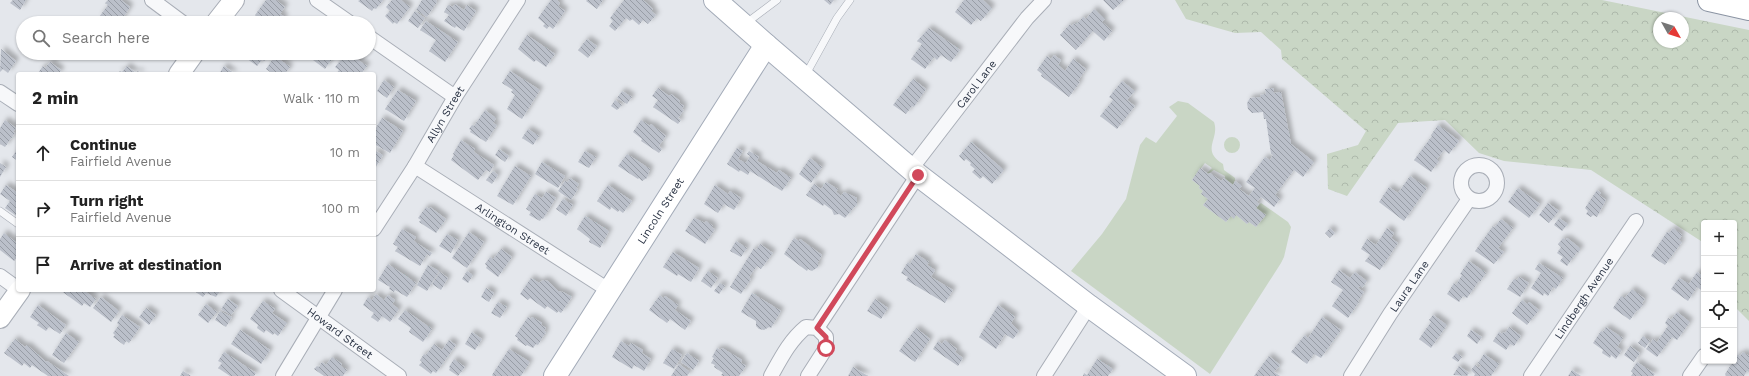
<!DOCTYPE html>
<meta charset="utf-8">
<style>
body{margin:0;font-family:"Work Sans",sans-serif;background:#f6f6f6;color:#222}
.controls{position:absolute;right:12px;bottom:12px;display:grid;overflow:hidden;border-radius:4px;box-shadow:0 1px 3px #0004}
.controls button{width:36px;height:36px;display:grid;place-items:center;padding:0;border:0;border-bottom:1px solid #e0e0e0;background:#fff;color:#222;font:20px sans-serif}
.compass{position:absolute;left:1653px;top:12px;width:36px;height:36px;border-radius:50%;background:#fff;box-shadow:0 1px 3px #0004;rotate:129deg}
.stop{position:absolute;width:12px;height:12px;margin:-9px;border:3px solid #d1495b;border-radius:50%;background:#fff}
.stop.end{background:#d1495b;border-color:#fff;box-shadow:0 1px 4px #0008}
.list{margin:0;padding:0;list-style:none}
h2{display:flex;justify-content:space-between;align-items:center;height:52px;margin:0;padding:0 16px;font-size:17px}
h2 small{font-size:13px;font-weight:400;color:#767676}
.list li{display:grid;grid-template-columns:26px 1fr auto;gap:12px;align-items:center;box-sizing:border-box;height:56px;padding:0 16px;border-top:1px solid #e0e0e0}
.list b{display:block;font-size:15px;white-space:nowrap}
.list p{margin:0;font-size:13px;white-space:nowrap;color:#767676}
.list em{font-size:13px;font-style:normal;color:#767676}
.icon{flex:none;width:22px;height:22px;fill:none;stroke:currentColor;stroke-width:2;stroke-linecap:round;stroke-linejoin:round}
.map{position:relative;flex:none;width:1749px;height:376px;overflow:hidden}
.search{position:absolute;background:#fff;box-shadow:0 1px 3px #0004;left:16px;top:16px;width:360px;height:44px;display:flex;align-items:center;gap:10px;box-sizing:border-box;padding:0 14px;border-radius:22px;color:#767676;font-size:15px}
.panel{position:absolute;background:#fff;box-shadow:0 1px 3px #0004;left:16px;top:72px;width:360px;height:220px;border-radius:4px}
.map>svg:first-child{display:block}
.green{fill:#c9d6c5}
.forest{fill:url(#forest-crowns);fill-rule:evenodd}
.building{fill:url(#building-back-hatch);filter:url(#shadow)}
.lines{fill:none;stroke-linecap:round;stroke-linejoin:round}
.service-casing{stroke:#a9aeb7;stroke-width:8}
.minor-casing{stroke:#a9aeb7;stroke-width:16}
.secondary-casing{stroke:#a9aeb7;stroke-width:22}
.primary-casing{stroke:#a3abb8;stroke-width:24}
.motorway-casing{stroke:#8b94a3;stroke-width:24}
.service{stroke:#f7f8fa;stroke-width:7}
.minor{stroke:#f7f8fa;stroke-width:14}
.secondary{stroke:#fff;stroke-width:20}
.primary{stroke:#fff;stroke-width:22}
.motorway{stroke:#fff;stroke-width:22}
.route{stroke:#d1495b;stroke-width:5}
.labels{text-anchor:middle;stroke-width:3;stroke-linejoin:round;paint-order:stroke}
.street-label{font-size:11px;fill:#2b3445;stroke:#f4f6f9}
</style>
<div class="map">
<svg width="1749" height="376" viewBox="0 0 1749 376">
<defs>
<pattern id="forest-crowns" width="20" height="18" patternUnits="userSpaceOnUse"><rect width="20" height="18" fill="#c9d6c5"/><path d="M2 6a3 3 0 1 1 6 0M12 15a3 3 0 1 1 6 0" fill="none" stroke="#adb8ab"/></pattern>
<pattern id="building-back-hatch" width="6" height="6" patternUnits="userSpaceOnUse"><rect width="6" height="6" fill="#bbc0ca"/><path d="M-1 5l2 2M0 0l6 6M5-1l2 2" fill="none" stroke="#989da6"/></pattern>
<filter id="shadow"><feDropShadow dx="3.5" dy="-3.5" stdDeviation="2" flood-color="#0004"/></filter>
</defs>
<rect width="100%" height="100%" fill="#e4e7ec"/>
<!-- green -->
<path class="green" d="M 1178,101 L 1188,103 L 1214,122 C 1220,139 1200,150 1223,164 L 1224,170 L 1235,178 L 1235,181 L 1233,185 L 1225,179 L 1225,176 L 1214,170 L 1208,174 L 1207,173 L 1212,168 L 1205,163 L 1192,180 L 1200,186 L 1199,188 L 1203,191 L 1201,194 L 1208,199 L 1203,205 L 1226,222 L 1231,216 L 1234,218 L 1236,215 L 1247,224 L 1249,222 L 1256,227 L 1265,215 L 1256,208 L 1261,203 L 1288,222 L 1291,227 L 1284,257 L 1281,263 L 1210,374 L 1071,271 L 1102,234 L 1126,199 L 1140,145 L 1146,137 L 1156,143 L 1177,116 L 1169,107 Z
M1224 145a8 8 0 1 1 16 0a8 8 0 1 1-16 0Z"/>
<!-- forest -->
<path class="forest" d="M 1175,0 L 1602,0 L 1749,30 L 1749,321 L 1734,306 L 1737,275 L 1734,272 L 1734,223 L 1704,223 L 1704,243 L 1591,170 L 1504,161 L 1479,153 L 1445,120 L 1398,123 L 1347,196 L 1328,189 L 1327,154 L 1358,145 L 1366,131 L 1282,59 L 1281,50 L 1261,32 L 1235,33 L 1186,19 ZM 1659,18 L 1683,18 L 1683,42 L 1659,42 Z"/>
<!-- building -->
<path class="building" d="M 13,0 L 26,0 L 20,10 L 10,3 Z
M 108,0 L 121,0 L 130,7 L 120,23 L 118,21 L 117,23 L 107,23 L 99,17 L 108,5 L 105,3 Z
M 266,0 L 276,0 L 285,7 L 280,14 L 285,17 L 281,23 L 266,23 L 255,15 Z
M 360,0 L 383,0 L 376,9 L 374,8 L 372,11 L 358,1 Z
M 392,0 L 401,0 L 410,7 L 397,24 L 394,22 L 393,24 L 385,16 L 390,11 L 386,7 Z
M 422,0 L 436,0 L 437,2 L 427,17 L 416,10 Z
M 551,0 L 557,0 L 560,3 L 558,6 L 565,11 L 553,29 L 549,26 L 547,29 L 543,26 L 545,24 L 538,18 Z
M 587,0 L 603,0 L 597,9 L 586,1 Z
M 624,0 L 643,0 L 653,9 L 651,11 L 656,15 L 648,24 L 643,20 L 639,25 L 632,19 L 630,21 L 626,18 L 615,31 L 609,26 L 613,21 L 610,18 Z
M 824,0 L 834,0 L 830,5 Z
M 964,0 L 983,0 L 992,8 L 981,21 L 977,18 L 971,25 L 955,12 Z
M 1103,0 L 1124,0 L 1113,10 Z
M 455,4 L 464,10 L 467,5 L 476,11 L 464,31 L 456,26 L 455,28 L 444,21 L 449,15 L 444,12 L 448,5 L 453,7 Z
M 1094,9 L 1105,19 L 1102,22 L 1112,31 L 1104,41 L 1093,31 L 1076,50 L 1060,35 L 1070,24 L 1072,26 L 1074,23 L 1076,25 L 1083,17 L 1086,19 Z
M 415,11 L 425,18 L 418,28 L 408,21 Z
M 426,21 L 458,42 L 445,62 L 429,51 L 436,40 L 420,30 Z
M 929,28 L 960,50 L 951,62 L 941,55 L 937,60 L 934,57 L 925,69 L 911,59 L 922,44 L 917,41 Z
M 527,35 L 555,54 L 546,67 L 536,60 L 534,62 L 518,49 Z
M 587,39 L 597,46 L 588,58 L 578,50 Z
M 1,49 L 16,61 L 8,73 L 3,69 L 0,72 Z
M 137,53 L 156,53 L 151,54 L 148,59 L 142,54 L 141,56 Z
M 239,53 L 271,53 L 264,61 L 262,60 L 257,66 Z
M 314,53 L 336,53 L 325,69 L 313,60 L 314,58 L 311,57 Z
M 348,53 L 367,66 L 361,74 L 336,74 L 339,70 L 335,67 L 345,55 L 346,56 Z
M 1054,55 L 1061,60 L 1058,65 L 1065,71 L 1073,59 L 1086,69 L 1078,81 L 1080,82 L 1069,97 L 1041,76 L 1042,74 L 1037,70 L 1047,56 L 1051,59 Z
M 275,56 L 290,67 L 285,74 L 273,74 L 266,69 Z
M 50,62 L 61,70 L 59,74 L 38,73 L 43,66 L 45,68 Z
M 127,66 L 136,73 L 138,71 L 142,74 L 118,74 L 120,71 L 122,72 Z
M 224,66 L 235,74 L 219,74 Z
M 510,71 L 540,90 L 522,119 L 507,109 L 515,95 L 511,92 L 513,90 L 502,83 Z
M 913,79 L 926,89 L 914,107 L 912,106 L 906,114 L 893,105 Z
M 384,80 L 394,87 L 387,98 L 377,91 Z
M 1122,81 L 1135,91 L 1127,100 L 1135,106 L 1117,129 L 1100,116 L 1113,100 L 1109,97 Z
M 658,88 L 669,96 L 671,94 L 680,101 L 679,103 L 684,106 L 682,109 L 684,110 L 678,118 L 681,120 L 678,124 L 653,107 L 658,100 L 652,96 Z
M 1273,88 L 1274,93 L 1281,92 L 1291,144 L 1314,162 L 1303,177 L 1294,170 L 1275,195 L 1280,199 L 1274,207 L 1261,197 L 1257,202 L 1259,204 L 1256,208 L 1266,215 L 1256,227 L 1249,222 L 1247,224 L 1236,215 L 1234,219 L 1231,216 L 1226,222 L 1203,205 L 1208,199 L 1201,194 L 1203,191 L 1199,188 L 1200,186 L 1192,180 L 1200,168 L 1208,174 L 1210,173 L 1221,181 L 1224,178 L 1233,185 L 1235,181 L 1242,186 L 1239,189 L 1249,196 L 1255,188 L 1246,182 L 1265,157 L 1270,160 L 1273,155 L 1271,154 L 1266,119 L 1264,119 L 1263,112 L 1252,113 L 1248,109 L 1247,103 L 1250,98 L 1261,97 L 1260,95 L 1266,94 L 1265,89 Z
M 398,90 L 416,101 L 404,121 L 385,109 Z
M 622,91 L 632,97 L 627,104 L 617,98 Z
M 615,100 L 622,105 L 617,110 L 611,106 Z
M 485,110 L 496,118 L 493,123 L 497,125 L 486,142 L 470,132 L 471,130 L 469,129 L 472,125 L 474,126 Z
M 382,118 L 403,131 L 390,153 L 374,144 L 374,131 Z
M 5,120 L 16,128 L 13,132 L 15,133 L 5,147 L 0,144 L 0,128 Z
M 641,120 L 650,126 L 651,124 L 666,136 L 659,146 L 662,149 L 659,153 L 641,141 L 642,139 L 633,132 Z
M 1438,125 L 1459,141 L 1449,154 L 1444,150 L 1437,159 L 1439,161 L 1431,172 L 1414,160 L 1432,136 L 1431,135 Z
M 528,129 L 539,136 L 533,145 L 522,138 Z
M 461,140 L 475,149 L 474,152 L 494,165 L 490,172 L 486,170 L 478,180 L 451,160 L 454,155 L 453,154 Z
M 971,142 L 1004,170 L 992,184 L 983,176 L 980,179 L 972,172 L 975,169 L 970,165 L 971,163 L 966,159 L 964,161 L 959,156 Z
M 18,148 L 18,161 L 12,157 Z
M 737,148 L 743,151 L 738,159 L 746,163 L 750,156 L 747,154 L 749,151 L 759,157 L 757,161 L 777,173 L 779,170 L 791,178 L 782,191 L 750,171 L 748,175 L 740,170 L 739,172 L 727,164 Z
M 499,149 L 509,156 L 505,162 L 495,155 Z
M 374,150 L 383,155 L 374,170 Z
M 585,151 L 596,157 L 589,168 L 578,162 Z
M 627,154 L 650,169 L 647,178 L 642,181 L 639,178 L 638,179 L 618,166 Z
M 810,158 L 822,167 L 811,183 L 799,174 Z
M 542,162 L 565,176 L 558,188 L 535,174 Z
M 0,163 L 6,167 L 0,177 Z
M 515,166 L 531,176 L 513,205 L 497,196 Z
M 493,171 L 498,175 L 492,184 L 486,180 Z
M 1410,176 L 1427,188 L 1404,221 L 1379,202 L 1389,187 L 1398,193 Z
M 570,178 L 579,184 L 576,188 L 578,189 L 571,200 L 558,191 L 565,181 L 568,182 Z
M 826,182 L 838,189 L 836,192 L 841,196 L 844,192 L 857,198 L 857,204 L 845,218 L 839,214 L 834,215 L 832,210 L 824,204 L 823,206 L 806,195 L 814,184 L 821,189 Z
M 6,185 L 18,193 L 18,217 L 5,208 L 10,201 L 0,194 Z
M 608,185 L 632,201 L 623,213 L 619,210 L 618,212 L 611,207 L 610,210 L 597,201 Z
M 715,185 L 728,194 L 730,191 L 741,198 L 734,210 L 724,204 L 718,213 L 704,204 Z
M 1518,188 L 1540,204 L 1529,218 L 1508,202 Z
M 1597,190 L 1601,193 L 1599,195 L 1606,200 L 1597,217 L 1593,215 L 1591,217 L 1586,214 L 1588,211 L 1585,208 Z
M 546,192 L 556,198 L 543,219 L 542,218 L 540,221 L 529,215 L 531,212 L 526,209 L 535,194 L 542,198 Z
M 563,199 L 573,205 L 566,216 L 556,209 Z
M 1548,203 L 1559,211 L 1549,223 L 1539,215 Z
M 426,207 L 429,209 L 430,207 L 446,219 L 436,233 L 419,222 L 421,220 L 418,218 Z
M 585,216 L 609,231 L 600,248 L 589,242 L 590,239 L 577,229 Z
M 694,218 L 705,223 L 706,221 L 713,226 L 712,228 L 715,229 L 705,244 L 685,231 Z
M 1559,218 L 1568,224 L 1562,231 L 1554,225 Z
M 1501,219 L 1513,228 L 1498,248 L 1504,252 L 1494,264 L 1475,251 L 1493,226 L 1494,228 Z
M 1330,228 L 1335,233 L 1330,238 L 1325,233 Z
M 1387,228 L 1394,233 L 1391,238 L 1398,243 L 1380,270 L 1365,261 L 1370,255 L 1361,249 L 1367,239 L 1376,245 Z
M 1673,228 L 1682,235 L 1679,240 L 1682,242 L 1665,265 L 1651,256 L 1667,232 L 1669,233 Z
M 402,229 L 416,237 L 414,241 L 432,253 L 430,256 L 427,254 L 420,266 L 395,251 L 398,247 L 393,244 Z
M 469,232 L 484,242 L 467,268 L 452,258 Z
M 4,233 L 18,244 L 18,256 L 14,261 L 0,250 L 0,239 Z
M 447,234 L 458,240 L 451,253 L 439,246 Z
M 794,238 L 799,241 L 800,239 L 822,255 L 818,262 L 818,267 L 812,271 L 808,269 L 807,271 L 784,254 Z
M 1563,238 L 1566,240 L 1567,238 L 1580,248 L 1580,250 L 1578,253 L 1577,252 L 1567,266 L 1560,261 L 1563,257 L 1557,253 L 1561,247 L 1558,244 Z
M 736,241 L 747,248 L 741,257 L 730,251 Z
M 760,244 L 773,253 L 761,269 L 757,266 L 749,277 L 751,279 L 741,294 L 730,287 L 754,248 L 756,250 Z
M 501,249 L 512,257 L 498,277 L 486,268 L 487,266 L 485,264 L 490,257 L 493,259 Z
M 673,252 L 699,268 L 691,282 L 678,274 L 677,276 L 663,267 Z
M 916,254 L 929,262 L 927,265 L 935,270 L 931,277 L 953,290 L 945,303 L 906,280 L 908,277 L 901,273 L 908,262 L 910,264 Z
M 1469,261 L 1486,273 L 1480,282 L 1479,281 L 1467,298 L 1463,296 L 1459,302 L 1447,294 L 1454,283 L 1456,285 L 1462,275 L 1460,274 Z
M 1539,263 L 1563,278 L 1556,289 L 1553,287 L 1548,296 L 1544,293 L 1543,296 L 1531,288 L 1541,273 L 1535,269 Z
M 388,264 L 416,283 L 407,297 L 395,290 L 394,292 L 389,289 L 390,287 L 378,280 Z
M 428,265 L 439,271 L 427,291 L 417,285 Z
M 1339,270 L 1350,278 L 1355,272 L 1367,281 L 1362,288 L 1360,286 L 1358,288 L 1364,292 L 1358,301 L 1359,302 L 1348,318 L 1332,306 L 1343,290 L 1331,282 Z
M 467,271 L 473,275 L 468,283 L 462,279 Z
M 708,271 L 718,278 L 711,288 L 701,281 Z
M 440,272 L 448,278 L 441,290 L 432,284 Z
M 1697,272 L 1703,276 L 1704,274 L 1704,292 L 1697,287 L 1688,301 L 1671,289 L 1679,278 L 1689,284 Z
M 1519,277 L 1529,283 L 1520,297 L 1507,289 L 1514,279 L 1517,280 Z
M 531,278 L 539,283 L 543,280 L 548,281 L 558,291 L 563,292 L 572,297 L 561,313 L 558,311 L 557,313 L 547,306 L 545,309 L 530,298 L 528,300 L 520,294 Z
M 720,283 L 725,286 L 719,294 L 714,291 Z
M 486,288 L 494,293 L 489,302 L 481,297 Z
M 1632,289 L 1645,299 L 1642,303 L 1643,305 L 1638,311 L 1637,310 L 1630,320 L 1613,308 L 1621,296 L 1625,298 Z
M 60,290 L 83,290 L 96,299 L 90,307 L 84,303 L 82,306 Z
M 193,290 L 221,290 L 216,297 L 206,293 L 203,297 Z
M 752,293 L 781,311 L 771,328 L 769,327 L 764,330 L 759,329 L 756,326 L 756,321 L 741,312 Z
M 376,294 L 384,300 L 388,295 L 395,300 L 392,304 L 399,309 L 390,322 L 382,316 L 378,322 L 371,317 L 374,313 L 363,305 L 368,297 L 372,300 Z
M 660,295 L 663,298 L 665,296 L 678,305 L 675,310 L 691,321 L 685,330 L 670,319 L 667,323 L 649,310 Z
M 101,297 L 119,311 L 111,322 L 93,308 Z
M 228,299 L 238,306 L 231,315 L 221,309 Z
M 875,299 L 888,308 L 881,319 L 867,311 Z
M 1522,300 L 1527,304 L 1529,302 L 1539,310 L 1527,325 L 1512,313 Z
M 263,301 L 275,309 L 272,313 L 287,323 L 278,336 L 274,333 L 273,335 L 266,330 L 264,333 L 257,328 L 258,325 L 250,319 Z
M 498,302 L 507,307 L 500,318 L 491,313 Z
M 206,304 L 217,312 L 208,323 L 198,315 Z
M 38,305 L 66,325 L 60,334 L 49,327 L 46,331 L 37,325 L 39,323 L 30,317 Z
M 998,305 L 1015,317 L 1011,323 L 1019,331 L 1013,339 L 1005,334 L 996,349 L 979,337 Z
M 146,308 L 156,315 L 149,325 L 139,317 Z
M 405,310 L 432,329 L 423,342 L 409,332 L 411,328 L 398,319 Z
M 220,311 L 232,317 L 226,327 L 215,320 Z
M 1677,312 L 1690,322 L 1677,340 L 1672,337 L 1657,357 L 1646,349 L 1653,339 L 1657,342 L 1668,326 L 1665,323 L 1668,318 L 1671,320 Z
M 122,315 L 140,327 L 129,343 L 126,341 L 124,345 L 113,337 L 115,335 L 113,333 L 119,325 L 117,323 Z
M 1433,315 L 1447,325 L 1431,348 L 1419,339 L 1431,322 L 1429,320 Z
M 528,317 L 531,319 L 532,317 L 542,323 L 541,325 L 546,328 L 544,331 L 546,332 L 538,345 L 536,344 L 533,348 L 527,345 L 526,346 L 517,340 L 518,338 L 515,336 Z
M 1322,317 L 1341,330 L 1321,358 L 1314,354 L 1307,364 L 1291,352 L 1305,335 L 1308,338 Z
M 1509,327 L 1521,336 L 1514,346 L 1510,344 L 1506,350 L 1493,341 L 1499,332 L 1502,334 L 1503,332 L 1505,333 Z
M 1606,327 L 1623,338 L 1617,347 L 1622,350 L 1616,359 L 1611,355 L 1610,358 L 1602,353 L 1603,350 L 1593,343 L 1601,331 L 1603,332 Z
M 916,328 L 930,339 L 915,362 L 899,351 Z
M 240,330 L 270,350 L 261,364 L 231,344 Z
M 1471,330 L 1482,337 L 1477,344 L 1467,336 Z
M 472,332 L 482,339 L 475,350 L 465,344 Z
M 66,333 L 79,342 L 64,363 L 52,355 Z
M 1643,336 L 1650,341 L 1645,348 L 1638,343 Z
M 15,339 L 25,347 L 27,345 L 46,362 L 47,361 L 69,376 L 48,376 L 32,365 L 30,368 L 24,363 L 22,366 L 4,353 Z
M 449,340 L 456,345 L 436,373 L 433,371 L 431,374 L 419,365 L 422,362 L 420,360 L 424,354 L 426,355 L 434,344 L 442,350 Z
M 945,340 L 957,349 L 955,352 L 963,358 L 958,366 L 933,349 L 938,341 L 942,344 Z
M 621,341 L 629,346 L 631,343 L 643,350 L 642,353 L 651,359 L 644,371 L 634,365 L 632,369 L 612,357 Z
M 1630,346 L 1640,353 L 1634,362 L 1624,355 Z
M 717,348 L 720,350 L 722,348 L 742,360 L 741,363 L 746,366 L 739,376 L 723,376 L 721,375 L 723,373 L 714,367 L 715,365 L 711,363 L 714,358 L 712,357 Z
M 509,349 L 530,362 L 521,376 L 493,376 L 492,375 Z
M 672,349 L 682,355 L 674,369 L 663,363 Z
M 224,352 L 256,373 L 254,376 L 230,376 L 218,368 L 222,363 L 218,361 Z
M 1743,352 L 1749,356 L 1749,372 L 1747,371 L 1744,376 L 1726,376 L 1725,374 L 1738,354 L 1740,356 Z
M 687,353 L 699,361 L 693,370 L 681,362 Z
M 1456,353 L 1462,357 L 1458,362 L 1452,358 Z
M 1484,354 L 1499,364 L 1491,376 L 1474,376 L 1475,374 L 1471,370 L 1475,365 L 1479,368 L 1481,365 L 1478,363 Z
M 1269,356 L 1280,365 L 1274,372 L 1280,376 L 1254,376 Z
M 332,357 L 342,364 L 341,366 L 347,370 L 343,376 L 324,376 L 314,369 L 317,366 L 319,367 L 322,362 L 326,365 Z
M 454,359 L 465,367 L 458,376 L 449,370 L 450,368 L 449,367 Z
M 1097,359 L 1113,369 L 1108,376 L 1083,376 L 1084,373 L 1087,375 Z
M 1637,362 L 1655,374 L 1653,376 L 1631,376 L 1633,373 L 1631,371 Z
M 679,364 L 690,372 L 687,376 L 671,376 Z
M 1459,366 L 1469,373 L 1467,376 L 1453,375 Z
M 853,367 L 868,376 L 848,376 Z
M 1572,370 L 1581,376 L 1568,376 Z
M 183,371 L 191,376 L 180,376 Z"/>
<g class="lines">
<!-- service casing -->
<g class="service-casing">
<path id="service" d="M 745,24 L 777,0
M 805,76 L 837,18 L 850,0
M 0,211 L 18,224"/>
</g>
<!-- minor casing -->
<g class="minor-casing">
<g id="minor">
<path d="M 152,0 L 183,23"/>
<path d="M 317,0 L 350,23"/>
<path d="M 369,37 L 455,97"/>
<path d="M 0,92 L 18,104"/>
<circle cx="1479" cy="183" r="18"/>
<path id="s1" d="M 415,166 L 610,291"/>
<path id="s2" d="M 911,169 L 1027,18 L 1044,0"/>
<path id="s3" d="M 374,229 L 415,166 L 455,97 L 518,0"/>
<path d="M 0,276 L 18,289"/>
<path id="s4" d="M 281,290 L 399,376"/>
<path d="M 817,328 L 918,175"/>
<path d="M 283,376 L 335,290"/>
<path d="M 771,376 C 781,358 790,340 806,327 L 817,328 L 826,337 L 826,348 L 808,376"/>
<path d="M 1044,376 L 1089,306"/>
<path id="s5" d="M 1351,376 L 1390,314 L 1469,199"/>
<path id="s6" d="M 1531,376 L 1636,221"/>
<path d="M 1690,376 L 1704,356"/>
</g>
</g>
<!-- secondary casing -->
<g class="secondary-casing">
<path id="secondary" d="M 216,23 L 234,0
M 179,74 L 194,53
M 0,318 L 20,290"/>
</g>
<!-- primary casing -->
<g class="primary-casing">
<g id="primary">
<path d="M 715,0 L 766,45 L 918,175 L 1089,306 L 1185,376"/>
<path id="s7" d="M 555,376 L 766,45"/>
</g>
</g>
<!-- motorway casing -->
<g class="motorway-casing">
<path id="motorway" d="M 1709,0 L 1749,9"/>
</g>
<!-- service -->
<use href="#service" class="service"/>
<!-- minor -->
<use href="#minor" class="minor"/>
<!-- secondary -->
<use href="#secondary" class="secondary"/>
<!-- primary -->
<use href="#primary" class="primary"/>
<!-- motorway -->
<use href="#motorway" class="motorway"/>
</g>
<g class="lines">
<!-- route -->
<path class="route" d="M 826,348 L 826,337 L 817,328 L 918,175"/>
</g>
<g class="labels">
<!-- street labels -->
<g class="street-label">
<text dy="4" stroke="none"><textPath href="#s2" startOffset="107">Carol Lane</textPath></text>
<text dy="4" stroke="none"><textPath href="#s3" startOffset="135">Allyn Street</textPath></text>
<text dy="4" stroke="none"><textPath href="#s7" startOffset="196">Lincoln Street</textPath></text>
<text dy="4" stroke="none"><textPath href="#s1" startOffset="116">Arlington Street</textPath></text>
<text dy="4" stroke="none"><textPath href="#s5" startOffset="107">Laura Lane</textPath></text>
<text dy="4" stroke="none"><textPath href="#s6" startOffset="94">Lindbergh Avenue</textPath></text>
<text dy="4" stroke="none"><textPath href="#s4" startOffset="73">Howard Street</textPath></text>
</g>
</g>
</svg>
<div class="controls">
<button>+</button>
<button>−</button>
<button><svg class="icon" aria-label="locate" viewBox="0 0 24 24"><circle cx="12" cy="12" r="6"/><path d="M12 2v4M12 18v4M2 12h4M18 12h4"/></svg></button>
<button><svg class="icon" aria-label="layers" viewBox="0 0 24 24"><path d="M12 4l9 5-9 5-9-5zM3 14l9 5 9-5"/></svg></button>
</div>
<svg class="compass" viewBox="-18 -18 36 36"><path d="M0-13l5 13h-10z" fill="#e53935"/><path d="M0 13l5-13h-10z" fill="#767676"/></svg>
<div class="stop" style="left:826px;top:348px"></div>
<div class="stop end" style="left:918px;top:175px"></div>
<div class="search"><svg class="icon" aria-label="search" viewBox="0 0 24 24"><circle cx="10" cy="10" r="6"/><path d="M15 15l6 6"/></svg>Search here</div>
<section class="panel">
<h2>2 min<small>Walk · 110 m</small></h2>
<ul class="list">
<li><svg class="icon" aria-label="ahead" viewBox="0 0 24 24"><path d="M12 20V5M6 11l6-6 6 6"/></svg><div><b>Continue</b><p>Fairfield Avenue</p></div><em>10 m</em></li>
<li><svg class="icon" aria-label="right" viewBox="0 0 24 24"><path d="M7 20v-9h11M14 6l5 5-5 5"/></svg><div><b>Turn right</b><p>Fairfield Avenue</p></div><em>100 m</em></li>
<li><svg class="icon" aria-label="arrive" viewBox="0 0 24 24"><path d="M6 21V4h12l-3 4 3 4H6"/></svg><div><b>Arrive at destination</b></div></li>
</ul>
</section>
</div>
